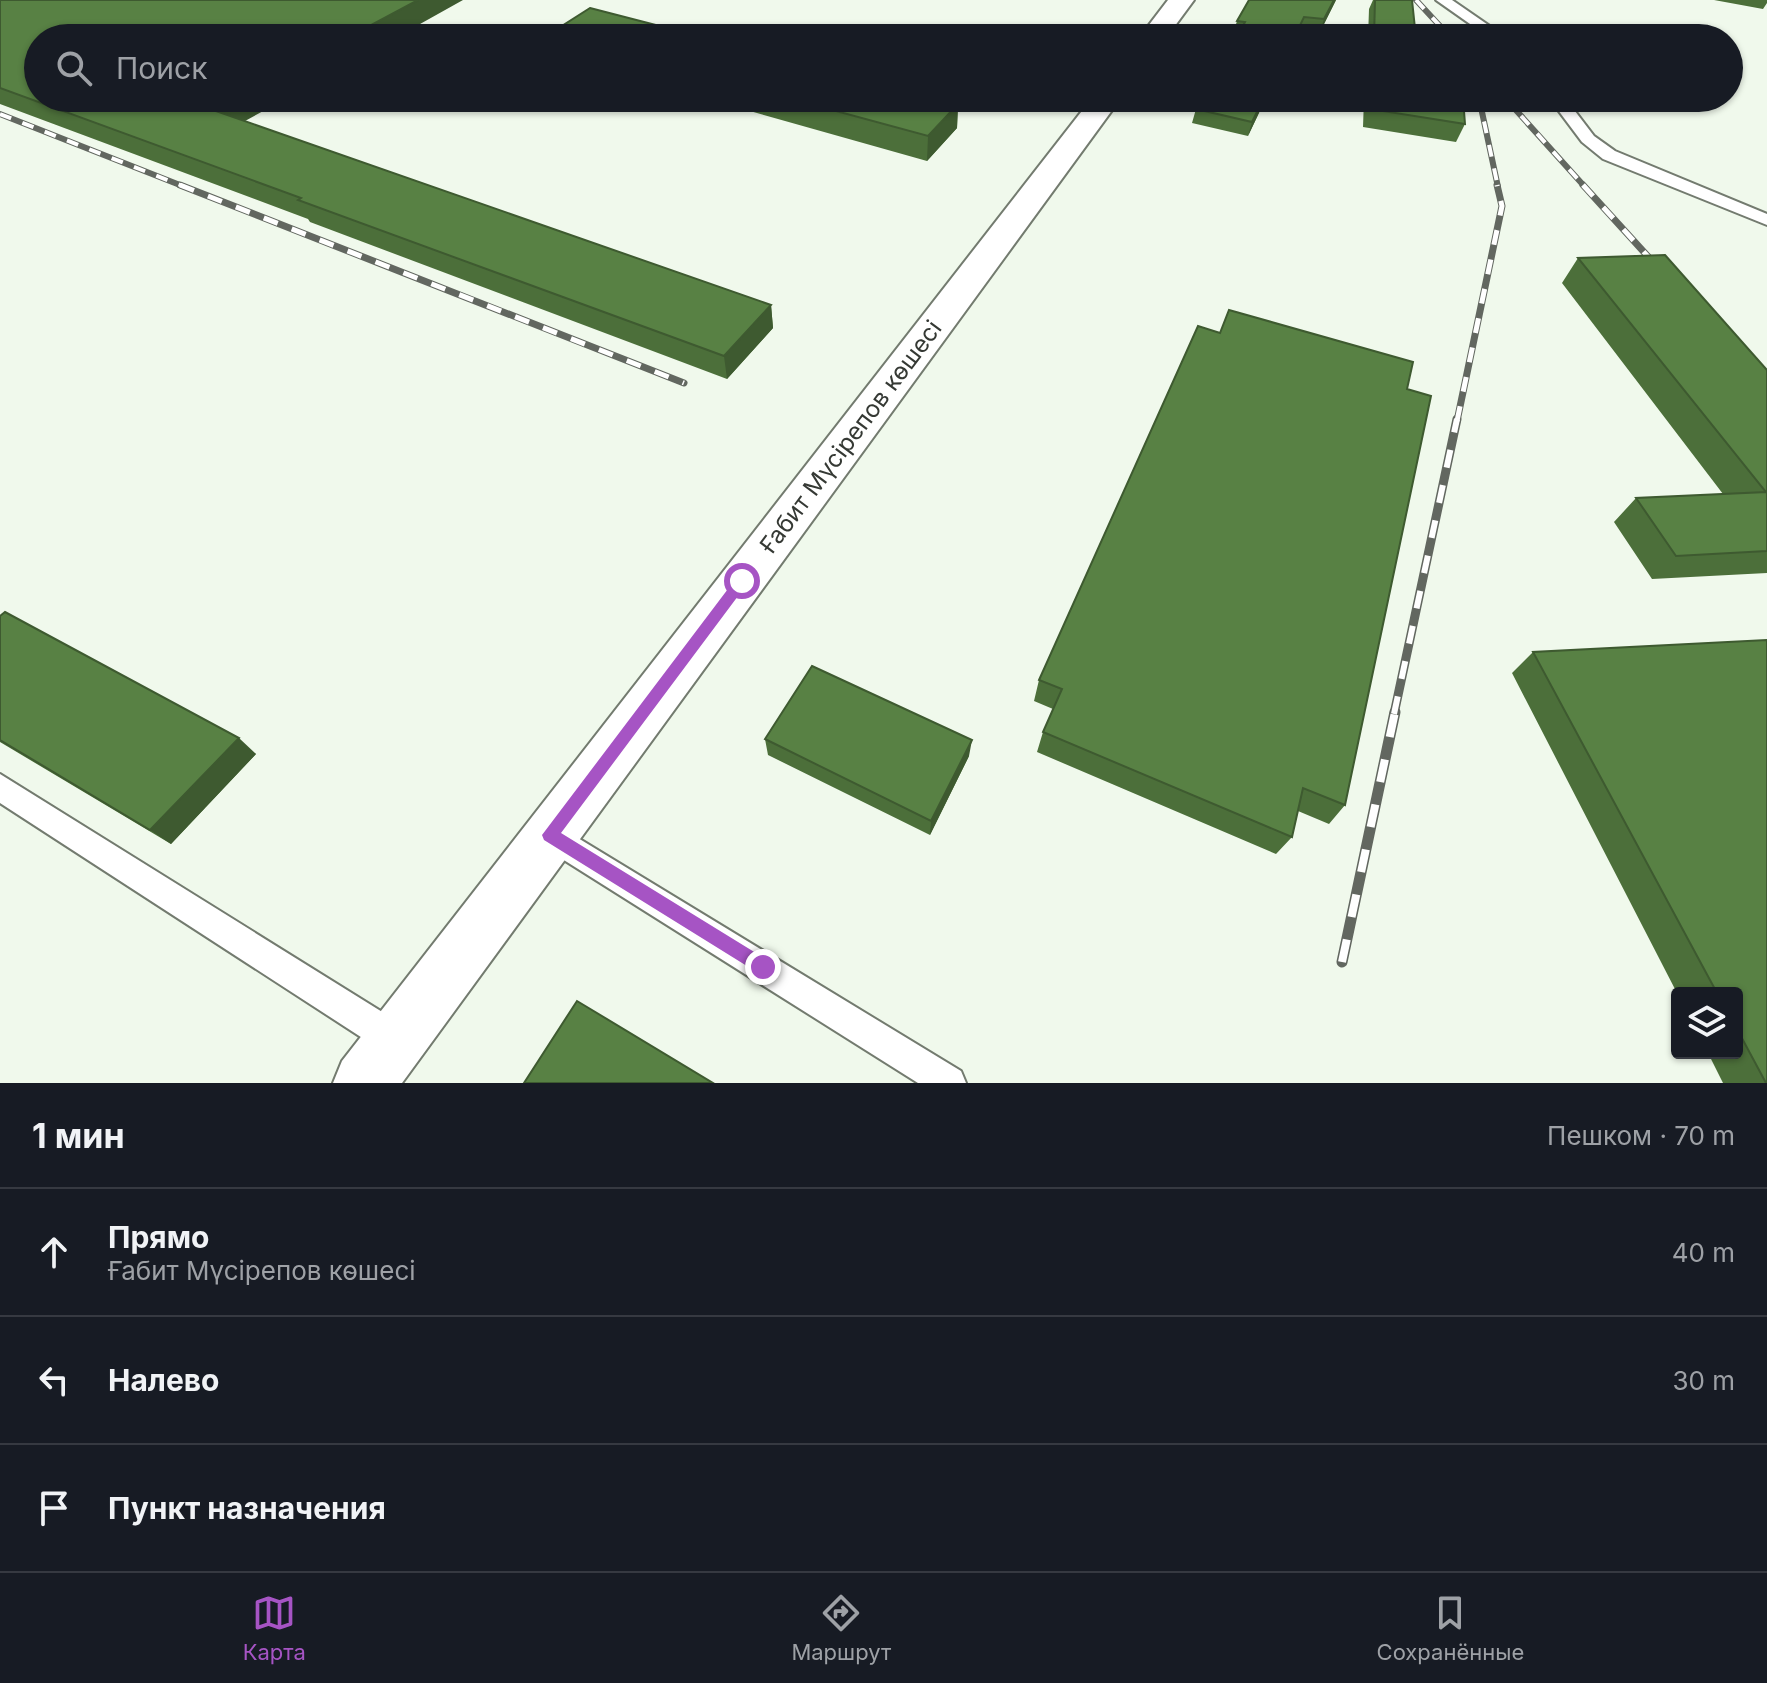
<!DOCTYPE html>
<html lang="ru">
<meta charset="utf-8">
<style>
body{margin:0;font-family:Inter,sans-serif;background:#20242c;color:#f1f3f6}
.controls{position:absolute;right:24px;bottom:24px;display:grid;overflow:hidden;border-radius:8px;box-shadow:0 2px 6px #0004}
.controls button{width:72px;height:72px;display:grid;place-items:center;padding:0;border:0;border-bottom:2px solid #363941;background:#171b24;color:#f1f3f6;font:40px sans-serif}
.stop{position:absolute;width:24px;height:24px;margin:-18px;border:6px solid #a654c4;border-radius:50%;background:#fff}
.stop.end{background:#a654c4;border-color:#fff;box-shadow:0 2px 8px #0008}
.list{margin:0;padding:0;list-style:none}
h2{display:flex;justify-content:space-between;align-items:center;height:104px;margin:0;padding:0 32px;font-size:34px}
h2 small{font-size:26px;font-weight:400;color:#9ea1a6}
.list li{display:grid;grid-template-columns:52px 1fr auto;gap:24px;align-items:center;box-sizing:border-box;height:128px;padding:0 32px;border-top:2px solid #363941}
.list b{display:block;font-size:30px;white-space:nowrap}
.list p{margin:0;font-size:26px;white-space:nowrap;color:#9ea1a6}
.list em{font-size:26px;font-style:normal;color:#9ea1a6}
.icon{flex:none;width:44px;height:44px;fill:none;stroke:currentColor;stroke-width:2;stroke-linecap:round;stroke-linejoin:round}
.map{position:relative;flex:none;width:1767px;height:1083px;overflow:hidden}
.search{position:absolute;background:#171b24;box-shadow:0 2px 6px #0004;left:24px;right:24px;top:24px;height:88px;display:flex;align-items:center;gap:20px;box-sizing:border-box;padding:0 28px;border-radius:44px;color:#9ea1a6;font-size:30px}
.sheet{height:488px;background:#171b24}
nav{display:flex;justify-content:space-around;align-items:center;box-sizing:border-box;height:112px;border-top:2px solid #363941;background:#171b24;font-size:22px;color:#9ea1a6}
nav a{display:grid;justify-items:center;gap:4px}
nav .on{color:#a654c4}
.map>svg:first-child{display:block}
.lines{fill:none;stroke-linecap:round;stroke-linejoin:round}
.lane-casing{stroke:#737b6f;stroke-width:4}
.secondary-casing{stroke:#737b6f;stroke-width:4}
.lane{fill:#fff;fill-rule:evenodd}
.secondary{fill:#fff;fill-rule:evenodd}
.rail-far3-casing{stroke:#626760;stroke-width:6}
.rail-far2-casing{stroke:#626760;stroke-width:7}
.rail-far1-casing{stroke:#626760;stroke-width:9}
.rail-casing{stroke:#626760;stroke-width:11}
.rail-far3{stroke:#fff;stroke-width:4;stroke-dasharray:12;stroke-linecap:butt}
.rail-far2{stroke:#fff;stroke-width:5;stroke-dasharray:15;stroke-linecap:butt}
.rail-far1{stroke:#fff;stroke-width:6;stroke-dasharray:18;stroke-linecap:butt}
.rail{stroke:#fff;stroke-width:8;stroke-dasharray:23;stroke-linecap:butt}
.wall{fill:#4c6f3a}
.shaded-wall{fill:#3e5a30}
.building{fill:#588144;stroke:#3e5a30;stroke-width:2}
.route{fill:#a654c4}
.labels{text-anchor:middle;stroke-width:8;stroke-linejoin:round;paint-order:stroke}
.street-label{font-size:24px;fill:#353934;stroke:#fff}
</style>
<div class="map">
<svg width="1767" height="1083" viewBox="0 0 1767 1083">
<rect width="100%" height="100%" fill="#f0f9ec"/>
<g class="lines">
<!-- lane casing -->
<g class="lane-casing">
<path id="lane" d="M 1436,0 L 1452,0 L 1507,38 L 1490,38 Z
M 1549,98 L 1565,98 L 1594,136 L 1615,151 L 1767,214 L 1767,225 L 1603,159 L 1582,142 Z
M 0,774 L 408,1028 L 413,1040 L 408,1052 L 396,1057 L 384,1052 L 0,803 Z
M 550,821 L 961,1071 L 966,1083 L 918,1083 L 540,845 L 535,835 L 540,825 Z"/>
</g>
<!-- secondary casing -->
<g class="secondary-casing">
<path id="secondary" d="M 1168,0 L 1194,0 L 1166,38 L 1139,38 Z
M 1092,98 L 1121,98 L 402,1083 L 333,1083 L 342,1061 Z"/>
</g>
<!-- lane -->
<use href="#lane" class="lane"/>
<!-- secondary -->
<use href="#secondary" class="secondary"/>
<!-- rail-far3 casing -->
<g class="rail-far3-casing">
<path id="rail-far3" d="M 1416,0 L 1451,38
M 1479,98 L 1498,187
M 1505,98 L 1585,187
M 0,114 L 185,187"/>
</g>
<!-- rail-far2 casing -->
<g class="rail-far2-casing">
<path id="rail-far2" d="M 180,185 L 684,383
M 1583,185 L 1663,273
M 1457,421 L 1502,206 L 1497,185"/>
</g>
<!-- rail-far1 casing -->
<g class="rail-far1-casing">
<path id="rail-far1" d="M 1394,714 L 1457,419"/>
</g>
<!-- rail casing -->
<g class="rail-casing">
<path id="rail" d="M 1342,962 L 1395,712"/>
</g>
<!-- rail-far3 -->
<use href="#rail-far3" class="rail-far3"/>
<!-- rail-far2 -->
<use href="#rail-far2" class="rail-far2"/>
<!-- rail-far1 -->
<use href="#rail-far1" class="rail-far1"/>
<!-- rail -->
<use href="#rail" class="rail"/>
</g>
<!-- wall -->
<path class="wall" d="M 0,0 L 245,121 L 771,305 L 773,328 L 727,379 L 310,222 L 308,219 L 0,104 Z
M 1336,0 L 1320,32 L 1300,30 L 1296,38 L 1236,38 L 1238,34 L 1233,34 L 1237,21 Z
M 1373,0 L 1412,0 L 1416,38 L 1368,38 L 1369,9 Z
M 1714,0 L 1767,0 L 1767,3 L 1763,9 Z
M 551,33 L 706,38 L 552,38 Z
M 704,98 L 937,98 L 958,104 L 957,128 L 927,161 Z
M 1202,98 L 1266,98 L 1248,136 L 1192,123 L 1196,109 Z
M 1364,98 L 1463,98 L 1465,124 L 1456,142 L 1363,127 Z
M 1578,258 L 1767,370 L 1767,573 L 1652,579 L 1614,522 L 1636,498 L 1723,494 L 1562,283 Z
M 1407,389 L 1345,805 L 1329,824 L 1298,811 L 1292,837 L 1276,854 L 1037,752 L 1043,732 L 1053,709 L 1034,701 L 1039,680 Z
M 0,616 L 256,754 L 171,844 L 0,742 Z
M 1767,640 L 1767,1083 L 1723,1083 L 1708,1053 L 1737,1053 L 1737,993 L 1677,993 L 1512,673 L 1533,652 Z
M 765,739 L 969,756 L 930,835 L 768,755 Z"/>
<!-- shaded-wall -->
<path class="shaded-wall" d="M 418,0 L 463,0 L 395,38 L 347,38 Z
M 1334,0 L 1336,0 L 1320,32 L 1324,19 Z
M 1304,17 L 1296,38 L 1294,38 Z
M 235,98 L 287,98 L 225,132 L 213,110 Z
M 1264,98 L 1266,98 L 1248,136 L 1252,122 Z
M 958,104 L 957,128 L 927,161 L 928,136 Z
M 771,305 L 773,328 L 727,379 L 724,356 Z
M 239,738 L 256,754 L 171,844 L 150,830 Z
M 972,740 L 969,756 L 930,835 L 931,821 Z"/>
<!-- building -->
<path class="building" d="M 0,0 L 418,0 L 347,38 L 38,38 L 38,98 L 235,98 L 213,110 L 771,305 L 724,356 L 298,200 L 301,198 L 0,88 Z
M 1249,0 L 1334,0 L 1324,19 L 1304,17 L 1294,38 L 1236,38 L 1245,22 L 1237,21 Z
M 1375,0 L 1412,0 L 1416,38 L 1374,38 Z
M 590,8 L 706,38 L 568,38 L 551,33 Z
M 788,98 L 937,98 L 958,104 L 928,136 Z
M 1202,98 L 1264,98 L 1252,122 L 1196,109 Z
M 1371,98 L 1463,98 L 1465,124 L 1370,109 Z
M 1665,255 L 1767,370 L 1767,551 L 1676,556 L 1636,498 L 1766,492 L 1578,258 Z
M 1229,310 L 1413,362 L 1407,389 L 1431,396 L 1345,805 L 1303,788 L 1292,837 L 1043,732 L 1062,689 L 1039,680 L 1198,326 L 1220,333 Z
M 5,612 L 239,738 L 150,830 L 0,740 L 0,616 Z
M 1767,640 L 1767,1083 L 1766,1083 L 1737,1029 L 1737,993 L 1717,993 L 1533,652 Z
M 812,666 L 972,740 L 931,821 L 765,739 Z
M 577,1001 L 713,1083 L 524,1083 Z"/>
<!-- route -->
<path class="route" d="M 742,575 L 749,581 L 747,584 L 561,833 L 769,961 L 771,967 L 769,973 L 763,976 L 544,840 L 542,835 L 737,577 Z"/>
<g class="labels">
<!-- street labels -->
<g class="street-label">
<text transform="translate(851 437) rotate(-53)" y="8">Ғабит Мүсірепов көшесі</text>
</g>
</g>
</svg>
<div class="controls">
<button><svg class="icon" aria-label="layers" viewBox="0 0 24 24"><path d="M12 4l9 5-9 5-9-5zM3 14l9 5 9-5"/></svg></button>
</div>
<div class="stop" style="left:742px;top:581px"></div>
<div class="stop end" style="left:763px;top:967px"></div>
<div class="search"><svg class="icon" aria-label="search" viewBox="0 0 24 24"><circle cx="10" cy="10" r="6"/><path d="M15 15l6 6"/></svg>Поиск</div>
</div>
<section class="sheet">
<h2>1 мин<small>Пешком · 70 m</small></h2>
<ul class="list">
<li><svg class="icon" aria-label="ahead" viewBox="0 0 24 24"><path d="M12 20V5M6 11l6-6 6 6"/></svg><div><b>Прямо</b><p>Ғабит Мүсірепов көшесі</p></div><em>40 m</em></li>
<li><svg class="icon" aria-label="left" viewBox="0 0 24 24"><path d="M17 20v-9H6M10 6l-5 5 5 5"/></svg><div><b>Налево</b></div><em>30 m</em></li>
<li><svg class="icon" aria-label="arrive" viewBox="0 0 24 24"><path d="M6 21V4h12l-3 4 3 4H6"/></svg><div><b>Пункт назначения</b></div></li>
</ul>
</section>
<nav>
<a class="on"><svg class="icon" aria-label="map" viewBox="0 0 24 24"><path d="M3 6l6-2 6 2 6-2v14l-6 2-6-2-6 2zM9 4v14M15 6v14"/></svg>Карта</a>
<a><svg class="icon" aria-label="directions" viewBox="0 0 24 24"><path d="M12 3l9 9-9 9-9-9zM9 14v-3h6M13 9l2 2-2 2"/></svg>Маршрут</a>
<a><svg class="icon" aria-label="saved" viewBox="0 0 24 24"><path d="M7 4h10v16l-5-4-5 4z"/></svg>Сохранённые</a>
</nav>
